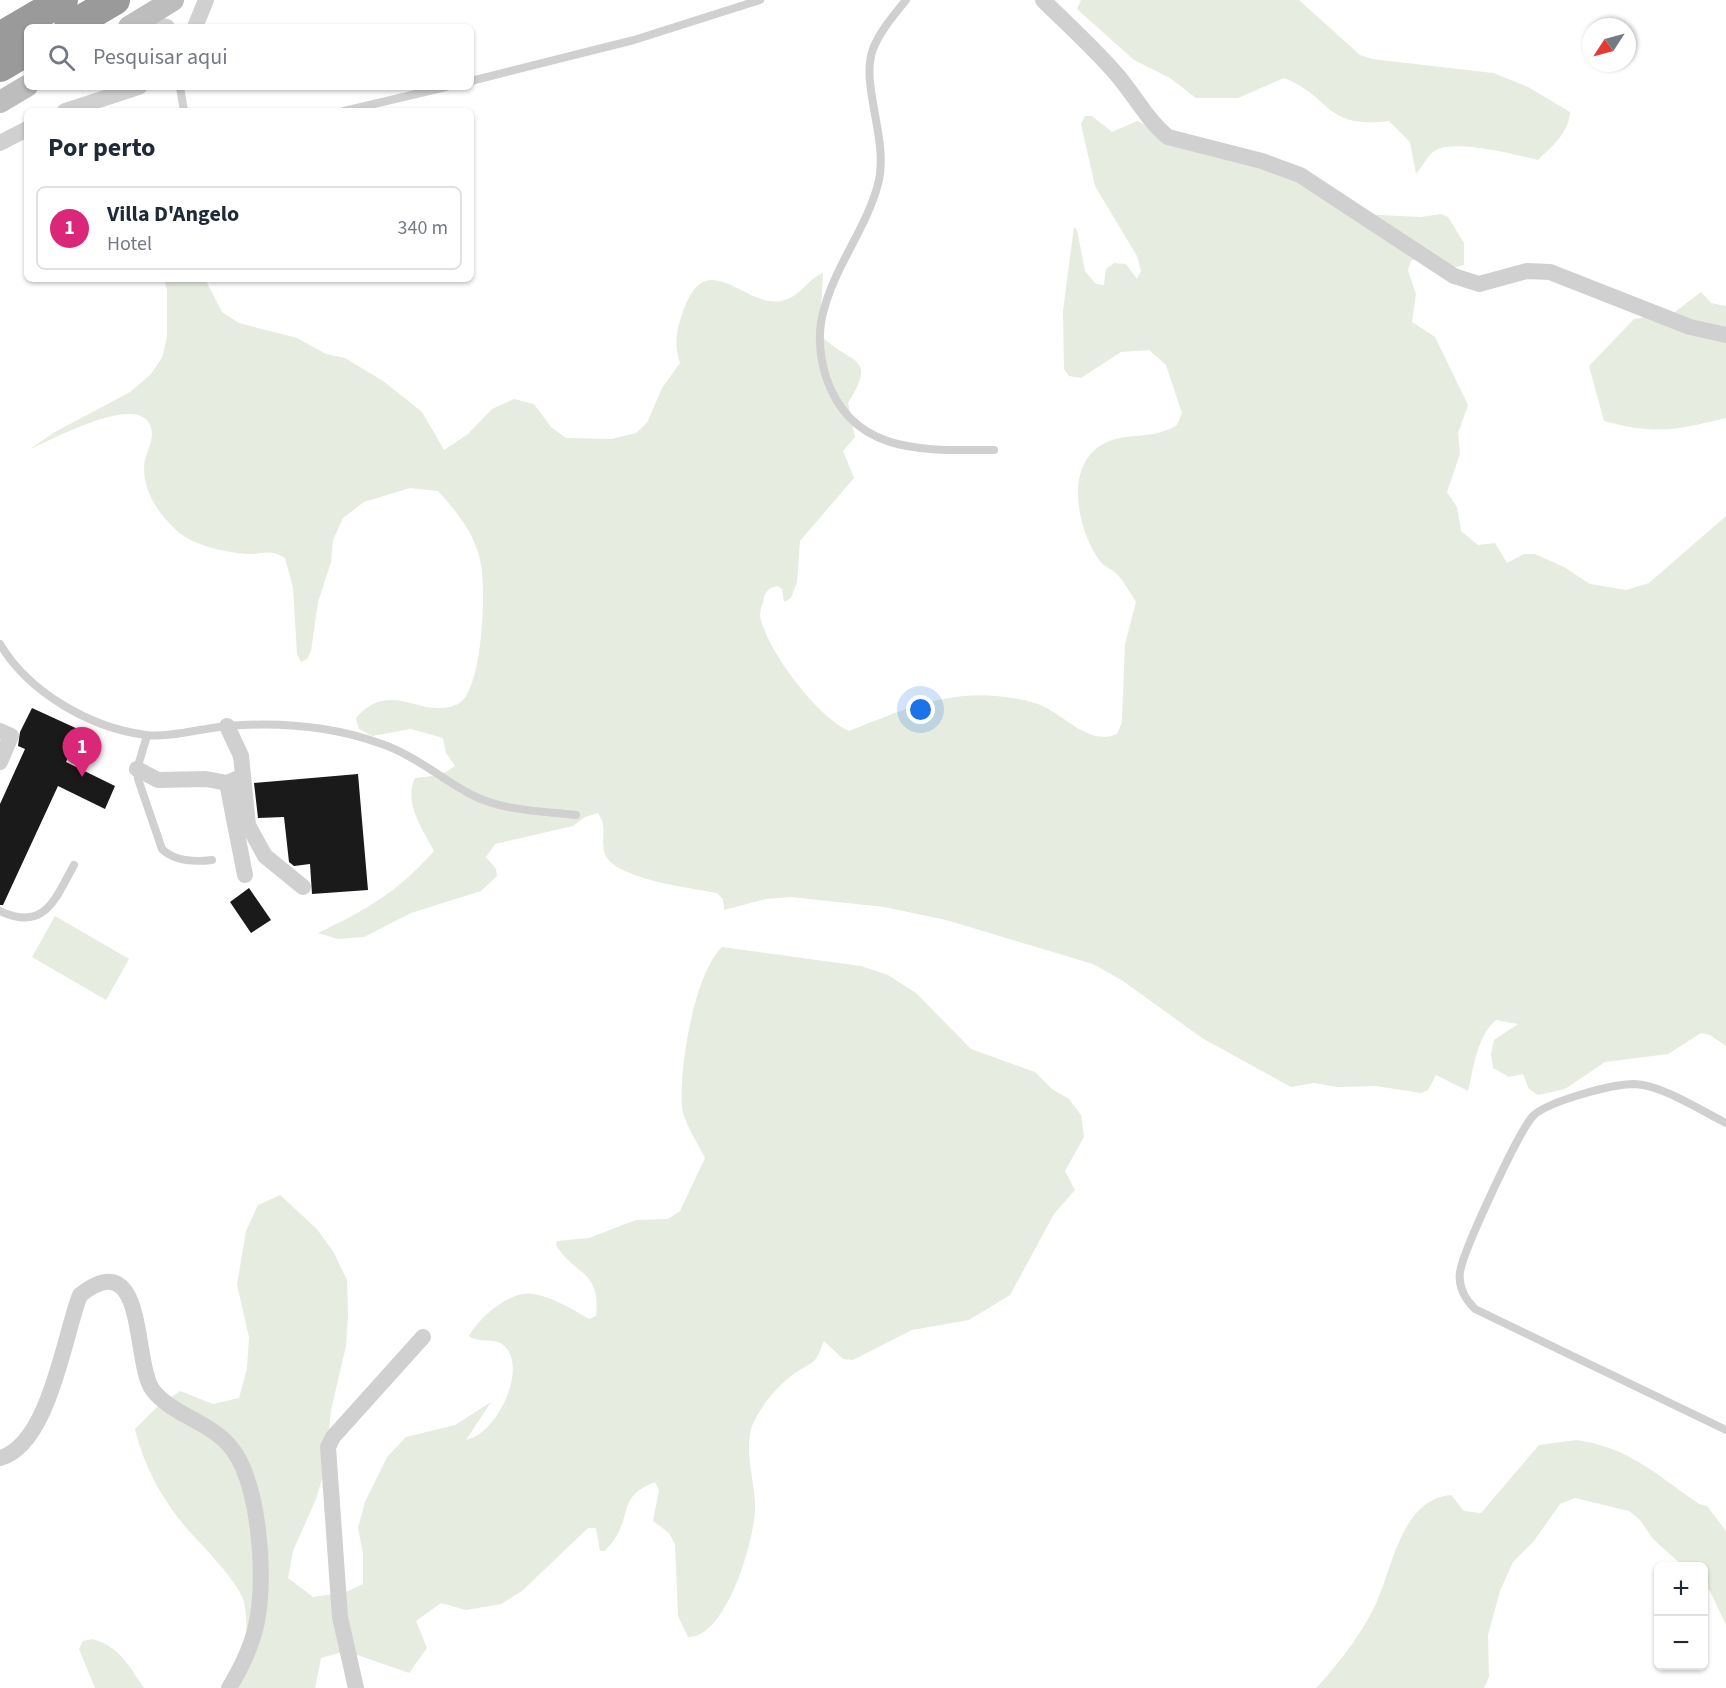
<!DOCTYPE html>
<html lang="pt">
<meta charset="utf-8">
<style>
body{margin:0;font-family:"Source Sans 3",sans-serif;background:#f6f6f7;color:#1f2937}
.controls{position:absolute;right:18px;bottom:18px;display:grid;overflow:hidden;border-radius:9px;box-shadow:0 2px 4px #0004}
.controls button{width:54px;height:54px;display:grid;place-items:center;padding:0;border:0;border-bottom:2px solid #e0e1e3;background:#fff;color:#1f2937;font:30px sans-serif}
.compass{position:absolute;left:1582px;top:18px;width:54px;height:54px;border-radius:50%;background:#fff;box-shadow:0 2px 4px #0004;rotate:234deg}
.you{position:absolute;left:921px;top:710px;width:21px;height:21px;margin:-15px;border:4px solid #fff;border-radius:50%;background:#1a73e8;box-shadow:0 0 0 9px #1a73e833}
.badge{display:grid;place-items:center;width:39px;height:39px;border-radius:50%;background:#db2777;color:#fff;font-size:20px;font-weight:700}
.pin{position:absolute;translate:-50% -50px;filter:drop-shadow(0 2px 3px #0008)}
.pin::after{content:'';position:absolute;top:32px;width:21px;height:18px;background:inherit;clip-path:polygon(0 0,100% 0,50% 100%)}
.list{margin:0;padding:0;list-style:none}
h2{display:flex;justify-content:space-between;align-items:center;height:78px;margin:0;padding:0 24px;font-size:26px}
h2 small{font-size:20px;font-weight:400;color:#747a83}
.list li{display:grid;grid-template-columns:39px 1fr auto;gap:18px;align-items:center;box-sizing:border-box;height:84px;margin:0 12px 12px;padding:0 12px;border:2px solid #e0e1e3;border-radius:9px}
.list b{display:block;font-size:22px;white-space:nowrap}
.list p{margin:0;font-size:20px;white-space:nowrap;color:#747a83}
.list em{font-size:20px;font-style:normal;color:#747a83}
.icon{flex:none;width:33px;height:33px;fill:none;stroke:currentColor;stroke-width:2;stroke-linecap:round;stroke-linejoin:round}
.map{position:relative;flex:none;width:1726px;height:1688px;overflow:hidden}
.search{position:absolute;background:#fff;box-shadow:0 2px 4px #0004;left:24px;top:24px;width:450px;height:66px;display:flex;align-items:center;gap:15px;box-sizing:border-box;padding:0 21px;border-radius:9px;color:#747a83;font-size:22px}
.panel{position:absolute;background:#fff;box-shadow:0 2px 4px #0004;left:24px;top:108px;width:450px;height:174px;border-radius:9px}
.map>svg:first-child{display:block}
.green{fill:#e6ecdf}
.building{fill:#1a1a1a}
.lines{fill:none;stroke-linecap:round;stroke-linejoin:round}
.lane{stroke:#d0d0d0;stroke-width:8}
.street{stroke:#d0d0d0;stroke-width:16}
.secondary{stroke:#bdbdbd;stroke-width:22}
.highway{stroke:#9a9a9a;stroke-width:30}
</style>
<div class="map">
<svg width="1726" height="1688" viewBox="0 0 1726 1688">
<rect width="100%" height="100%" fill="#fff"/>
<!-- green -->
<path class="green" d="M 1081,0 L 1299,0 L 1360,55 L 1372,59 L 1493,73 L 1528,87 L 1570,112 C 1569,133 1552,146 1538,160 C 1517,155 1450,137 1433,152 C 1427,157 1422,167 1416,174 L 1410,142 L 1389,121 C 1324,129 1332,97 1284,78 L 1238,98 L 1196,98 L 1170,78 L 1134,60 L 1077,9 Z
M 1085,116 L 1092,116 L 1112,132 L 1137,121 L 1182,143 L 1318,186 L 1360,214 L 1421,217 L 1441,214 L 1448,217 L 1464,243 L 1464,265 L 1456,267 L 1419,257 L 1411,261 L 1408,270 L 1416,294 L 1412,322 L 1435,337 L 1468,405 L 1458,433 L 1460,454 L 1447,492 L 1457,507 L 1461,531 L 1478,545 L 1495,543 L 1507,563 L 1524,554 L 1535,554 L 1564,567 L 1590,584 L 1626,590 L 1649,583 L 1726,516 L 1726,1046 L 1710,1035 L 1701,1033 L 1668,1054 L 1605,1062 L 1565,1089 L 1538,1095 L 1529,1089 L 1523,1074 L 1509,1077 L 1493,1068 L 1491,1054 L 1494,1040 L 1518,1024 L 1496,1020 C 1477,1036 1474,1067 1468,1091 L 1436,1075 L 1428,1090 L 1421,1093 L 1376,1086 L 1337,1087 L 1314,1083 L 1291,1087 L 1202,1038 L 1123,981 L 1093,964 L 946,920 L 884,907 L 791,897 L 766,899 L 724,910 L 723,899 L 717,893 C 691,888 614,879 605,854 C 600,839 608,827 598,813 L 585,817 L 573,826 L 495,844 L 486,857 L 496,869 L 497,876 L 481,891 L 411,913 L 364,937 L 338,939 L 318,933 C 366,910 398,892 434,851 C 423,829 403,803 415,778 L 441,775 L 455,766 L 446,753 L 443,738 L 411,729 L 372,736 L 359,729 L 356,718 C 391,677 421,721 458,704 C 483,692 487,585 480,560 C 474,532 456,511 438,491 L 410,488 L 364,502 L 343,518 L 333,540 L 331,562 L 318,602 L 311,651 L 307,659 L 301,662 L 297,654 L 293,587 L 285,558 C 268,548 263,555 246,554 C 224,552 190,545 174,528 C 156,511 140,485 145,460 C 147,452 152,442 152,434 C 150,385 52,440 30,449 L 55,432 L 130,392 L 150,375 L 162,358 L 167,337 L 167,290 L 164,279 L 205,279 L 222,312 L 239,323 L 297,338 L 326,354 L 345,358 L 383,381 L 422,412 L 444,450 L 468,434 L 492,409 L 514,399 L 534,404 L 551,427 L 566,438 L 611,439 L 636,433 L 647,423 L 662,388 L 680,363 C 673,342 677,329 684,309 C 707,245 745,308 781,301 C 801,297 806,280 823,273 L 820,334 C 847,365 880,353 848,403 L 855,437 L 843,451 L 854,478 L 800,541 L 797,582 L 791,598 L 784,602 L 782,589 L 777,586 C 768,588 764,593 763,602 C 761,608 759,614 761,620 C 770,654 817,716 849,731 C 915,705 962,683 1035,703 C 1062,711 1087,747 1117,734 L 1122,722 L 1125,644 L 1136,602 C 1130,593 1125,583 1118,575 C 1113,569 1104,567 1100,561 C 1078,532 1063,466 1103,444 C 1127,431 1151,441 1177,425 L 1182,413 L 1166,365 L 1149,350 L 1121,352 L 1081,378 L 1069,376 L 1064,369 L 1063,311 L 1074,227 L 1077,230 L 1085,271 L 1096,284 L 1104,285 L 1106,269 L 1114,263 L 1126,264 L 1137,279 L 1141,271 L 1137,256 L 1095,186 L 1081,124 Z
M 1701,292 L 1711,303 L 1726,306 L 1726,418 C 1676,430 1654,435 1604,421 L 1589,366 L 1634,319 L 1675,312 Z
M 55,916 L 129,959 L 106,1000 L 32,957 Z
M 722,947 L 861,966 L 888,975 L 916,993 L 971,1049 L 1035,1072 L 1052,1089 L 1069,1099 L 1081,1115 L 1084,1137 L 1065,1171 L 1075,1190 L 1054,1214 L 1010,1295 L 969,1320 L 912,1330 L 853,1360 L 843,1359 L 824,1341 C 821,1347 819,1356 814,1361 C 807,1367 798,1370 791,1376 C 776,1388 759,1408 752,1426 C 744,1450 754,1479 755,1503 C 757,1534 727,1639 688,1637 L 678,1616 L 675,1544 L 669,1533 L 653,1521 L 659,1490 L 655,1482 C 620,1496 631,1510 617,1535 C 614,1541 609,1546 605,1551 L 600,1551 L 596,1528 L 588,1528 L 522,1591 L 501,1604 L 466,1610 L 441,1603 L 416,1621 L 427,1648 L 409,1673 L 346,1651 L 321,1658 L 315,1688 L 229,1688 C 233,1679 240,1669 243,1659 C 247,1644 248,1614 243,1599 C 236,1580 203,1546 188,1530 C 163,1501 144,1467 135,1429 L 156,1408 L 180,1391 L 213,1404 L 239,1398 L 247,1368 L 249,1337 L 237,1285 L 246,1231 L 258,1205 L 280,1195 L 317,1229 L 334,1253 L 347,1280 L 348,1315 L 346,1346 L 331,1410 L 325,1469 L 316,1499 L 293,1551 L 288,1578 L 313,1597 L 346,1592 L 363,1584 L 363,1554 L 358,1528 L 365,1502 L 387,1457 L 406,1437 L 455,1425 L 491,1402 L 466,1440 C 495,1435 526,1374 507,1349 C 497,1335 481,1345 469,1336 C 479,1318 510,1290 533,1294 C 553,1297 572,1309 589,1319 L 596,1316 C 601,1270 575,1276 556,1245 L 557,1241 L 589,1238 L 636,1220 L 668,1219 L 680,1211 L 705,1158 C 698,1143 684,1123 682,1107 C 679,1068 694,974 722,947 Z
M 1577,1440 C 1630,1448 1657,1475 1699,1504 L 1707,1506 L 1726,1531 L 1726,1625 L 1710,1591 L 1704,1586 L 1704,1566 L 1683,1566 L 1653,1539 L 1640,1520 L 1629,1511 L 1575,1498 L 1560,1504 L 1534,1541 L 1513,1562 L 1500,1591 L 1488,1635 L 1489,1677 L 1484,1688 L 1316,1688 C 1338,1665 1358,1638 1373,1610 C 1393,1571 1399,1500 1451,1495 L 1464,1511 L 1481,1513 L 1539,1445 Z
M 93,1639 C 120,1647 129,1666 144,1688 L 95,1688 L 79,1649 L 83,1641 Z"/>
<!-- building -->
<path class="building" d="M 32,708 L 80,730 L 66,762 L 115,786 L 105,809 L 58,786 L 3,905 L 0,905 L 0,804 L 25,749 L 18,746 L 20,732 Z
M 358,774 L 368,890 L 312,894 L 310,864 L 294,866 L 289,862 L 284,817 L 258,818 L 254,783 Z
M 249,888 L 271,920 L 251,933 L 230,902 Z"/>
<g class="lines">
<!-- lane -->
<path class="lane" d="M 906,0 C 894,15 880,31 873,49 C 860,84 888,138 879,180 C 869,224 837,263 825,306 C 817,330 819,354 826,377 C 852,456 926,450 994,450
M 471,81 L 634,40 L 760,0
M 180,87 L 184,111
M 344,111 L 446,87
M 0,644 C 29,693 91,728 146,735 C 169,738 203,728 227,726 C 278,722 331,726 379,743 C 413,754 439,777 470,794 C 502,811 540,811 576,815
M 147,736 L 137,769 L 138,779 L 162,849 C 175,862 195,862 212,860
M 0,911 C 45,932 55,899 74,865
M 1726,1123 C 1700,1110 1662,1085 1634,1084 C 1612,1084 1550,1101 1534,1115 C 1520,1128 1463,1251 1460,1272 C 1458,1287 1465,1299 1475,1309 L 1726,1430"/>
<!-- street -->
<path class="street" d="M 1043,0 C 1068,25 1095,49 1118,76 C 1135,96 1148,121 1168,137 L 1262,161 L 1300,175 L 1454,276 L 1479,284 L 1527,271 L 1550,272 L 1690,327 L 1726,335
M 139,20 L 167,27
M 195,27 L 206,0
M 65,111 L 139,87
M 0,143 L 27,129
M 227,726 L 241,756 L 248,825 L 265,856 L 303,887
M 0,731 L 11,736 L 0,762
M 137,769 L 158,780 L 206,779 L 227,783 L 243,776
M 227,783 L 245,875
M 0,1458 C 49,1445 64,1336 80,1295 C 147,1242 133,1362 152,1389 C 169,1413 209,1422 229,1445 C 260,1480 266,1577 257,1621 C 253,1644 241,1668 229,1688
M 356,1688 L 340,1617 L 328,1447 L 333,1437 L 423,1337"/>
<!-- secondary -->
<path class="secondary" d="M 129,27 L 173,0
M 0,102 L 27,86"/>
<!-- highway -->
<path class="highway" d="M 69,27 L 115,0
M 0,37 L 63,0
M 0,67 L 27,51"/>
</g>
</svg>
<div class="controls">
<button>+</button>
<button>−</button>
</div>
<svg class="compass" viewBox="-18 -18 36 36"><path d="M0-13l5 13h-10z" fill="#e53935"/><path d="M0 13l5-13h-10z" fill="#747a83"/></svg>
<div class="you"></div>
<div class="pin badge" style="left:82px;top:777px">1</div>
<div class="search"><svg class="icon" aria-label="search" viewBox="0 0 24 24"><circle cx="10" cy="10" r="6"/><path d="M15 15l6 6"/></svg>Pesquisar aqui</div>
<section class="panel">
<h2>Por perto<small></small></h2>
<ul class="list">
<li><span class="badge">1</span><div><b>Villa D'Angelo</b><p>Hotel</p></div><em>340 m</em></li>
</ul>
</section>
</div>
